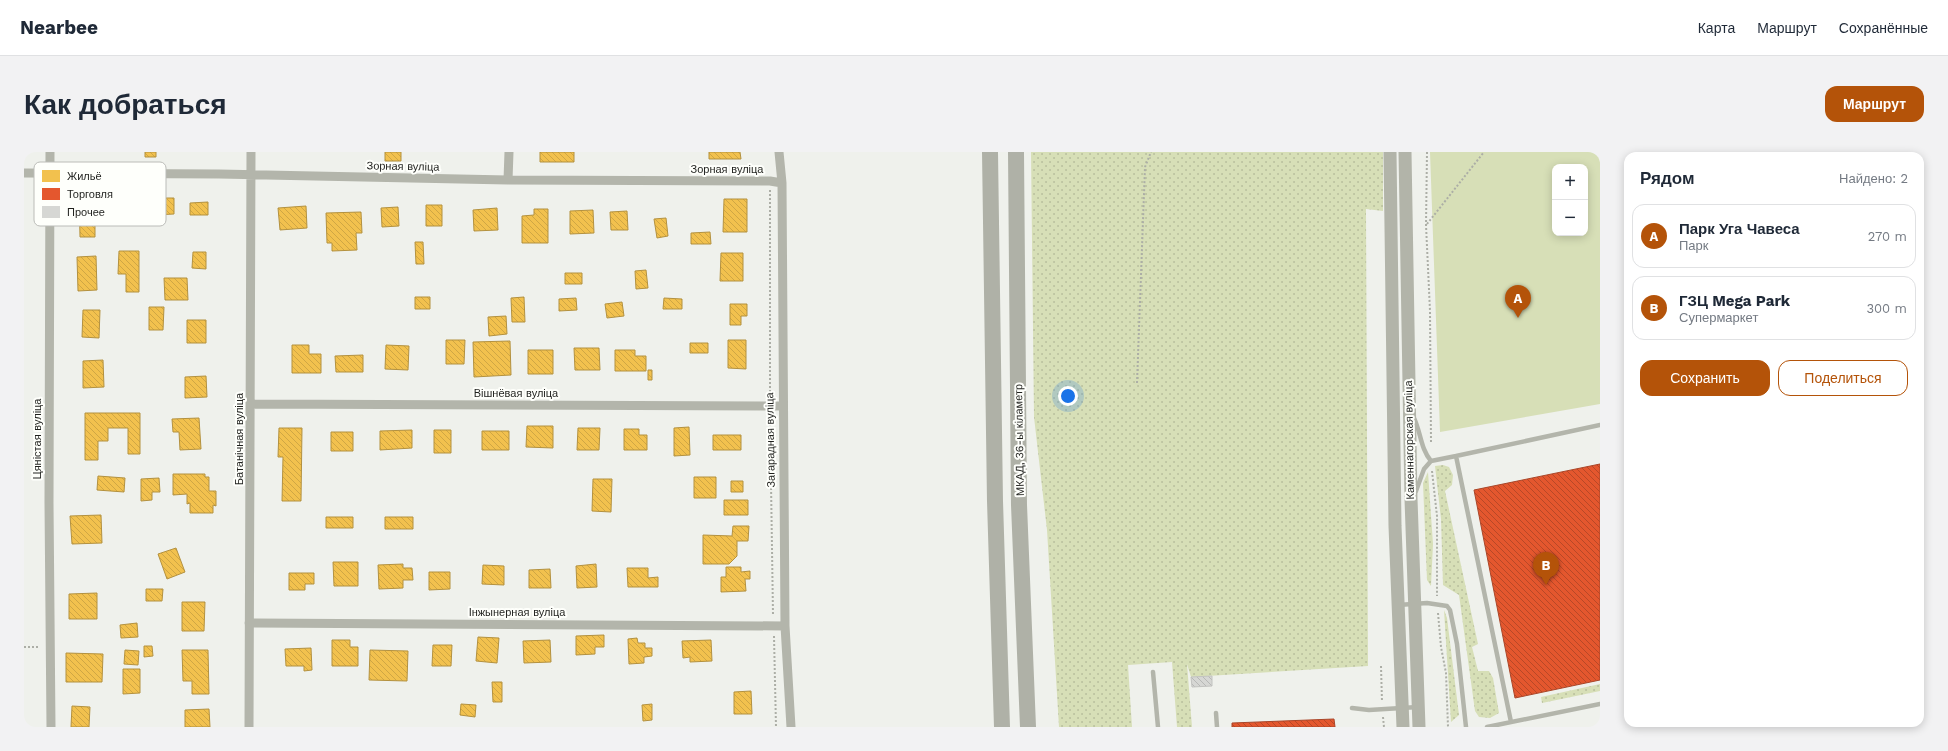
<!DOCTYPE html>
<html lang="ru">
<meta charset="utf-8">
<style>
body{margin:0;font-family:"Work Sans",sans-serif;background:#f2f2f3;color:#1f2937}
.controls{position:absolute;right:12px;top:12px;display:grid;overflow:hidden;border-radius:8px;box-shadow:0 2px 10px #0003}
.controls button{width:36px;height:36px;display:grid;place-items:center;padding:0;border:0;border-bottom:1px solid #e0e1e3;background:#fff;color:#1f2937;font:20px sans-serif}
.you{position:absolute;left:1044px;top:244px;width:14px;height:14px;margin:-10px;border:3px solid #fff;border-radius:50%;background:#1a73e8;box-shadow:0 0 0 6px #1a73e833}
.badge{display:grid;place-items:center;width:26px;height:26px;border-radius:50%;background:#b45309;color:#fff;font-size:13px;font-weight:700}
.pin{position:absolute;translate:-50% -33px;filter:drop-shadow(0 1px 2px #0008)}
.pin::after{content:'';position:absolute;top:21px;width:14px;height:12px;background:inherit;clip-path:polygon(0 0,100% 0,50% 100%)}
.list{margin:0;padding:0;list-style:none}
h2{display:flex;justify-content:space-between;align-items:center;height:52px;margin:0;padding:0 16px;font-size:17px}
h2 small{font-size:13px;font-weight:400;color:#747a83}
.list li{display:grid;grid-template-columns:26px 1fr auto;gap:12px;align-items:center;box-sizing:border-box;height:64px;margin:0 8px 8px;padding:0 8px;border:1px solid #e0e1e3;border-radius:12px}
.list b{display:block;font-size:15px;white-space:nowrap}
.list p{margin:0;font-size:13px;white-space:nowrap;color:#747a83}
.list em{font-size:13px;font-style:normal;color:#747a83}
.actions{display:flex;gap:8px;padding:12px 16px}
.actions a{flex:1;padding:9px 0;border:1px solid #b45309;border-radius:12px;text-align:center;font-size:14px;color:#b45309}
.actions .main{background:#b45309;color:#fff}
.map{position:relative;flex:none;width:1576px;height:575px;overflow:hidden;border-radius:12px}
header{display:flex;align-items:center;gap:24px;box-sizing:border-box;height:56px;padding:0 20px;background:#fff;border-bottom:1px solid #e0e1e3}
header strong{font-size:19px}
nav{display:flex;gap:22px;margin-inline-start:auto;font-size:14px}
.intro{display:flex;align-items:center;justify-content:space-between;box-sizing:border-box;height:96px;padding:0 24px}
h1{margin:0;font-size:28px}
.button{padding:10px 18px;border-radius:12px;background:#b45309;color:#fff;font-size:14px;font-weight:700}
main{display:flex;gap:24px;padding:0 24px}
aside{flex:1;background:#fff;border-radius:12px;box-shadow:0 2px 10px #0003}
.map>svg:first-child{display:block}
.grass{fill:url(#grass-dots)}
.park{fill:#d7dfb7;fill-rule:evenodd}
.homes{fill:url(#homes-back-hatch);stroke:#b3913f}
.shops{fill:url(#shops-back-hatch);stroke:#a94629}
.building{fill:url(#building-back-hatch);stroke:#c2c3c0}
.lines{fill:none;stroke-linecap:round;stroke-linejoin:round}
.path{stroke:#acaea6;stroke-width:2;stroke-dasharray:2 2;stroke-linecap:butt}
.lane{stroke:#b3b5ab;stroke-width:4.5}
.street{stroke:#b3b5ab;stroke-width:9}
.secondary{stroke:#b2b4a9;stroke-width:13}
.highway{stroke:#afb1a7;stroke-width:16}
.labels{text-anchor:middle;stroke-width:4;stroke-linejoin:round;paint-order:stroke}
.street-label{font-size:11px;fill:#1f201d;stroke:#fefffb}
.key{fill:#fefffb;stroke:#bbbcb8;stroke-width:1}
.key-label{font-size:11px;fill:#1f201d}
</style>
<header>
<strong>Nearbee</strong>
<nav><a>Карта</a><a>Маршрут</a><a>Сохранённые</a></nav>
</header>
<div class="intro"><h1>Как добраться</h1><a class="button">Маршрут</a></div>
<main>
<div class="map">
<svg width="1576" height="575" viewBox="0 0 1576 575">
<defs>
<pattern id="grass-dots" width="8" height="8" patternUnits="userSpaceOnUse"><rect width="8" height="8" fill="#d7dfb7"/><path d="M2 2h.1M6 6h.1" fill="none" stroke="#b8bf9d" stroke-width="1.8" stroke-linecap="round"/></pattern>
<pattern id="homes-back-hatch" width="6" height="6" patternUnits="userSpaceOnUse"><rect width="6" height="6" fill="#f2c14e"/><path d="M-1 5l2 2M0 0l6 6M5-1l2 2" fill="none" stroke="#cfa644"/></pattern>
<pattern id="shops-back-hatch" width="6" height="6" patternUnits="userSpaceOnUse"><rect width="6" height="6" fill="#e4572e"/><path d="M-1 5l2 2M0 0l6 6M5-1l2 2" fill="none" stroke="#b84827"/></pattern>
<pattern id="building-back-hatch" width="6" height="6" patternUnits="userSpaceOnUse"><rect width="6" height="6" fill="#d6d7d4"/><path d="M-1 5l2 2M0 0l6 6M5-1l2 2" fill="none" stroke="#b7b8b6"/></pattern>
</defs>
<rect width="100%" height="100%" fill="#eff1ec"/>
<!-- grass -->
<path class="grass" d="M 1007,0 L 1359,0 L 1359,59 L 1342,57 L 1344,514 L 1167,525 L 1163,512 L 1168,575 L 1153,575 L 1148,510 L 1104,513 L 1108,575 L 1035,575 L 1023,378 L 1010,265 Z
M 1419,313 L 1425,315 L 1429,323 L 1428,333 L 1421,339 L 1454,492 L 1448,495 L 1454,519 L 1465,519 L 1469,526 L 1475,561 L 1466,566 L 1455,565 L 1451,559 L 1435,443 L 1419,433 L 1417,367 L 1411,314 Z
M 1404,320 L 1409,392 L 1407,434 L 1403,428 L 1399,331 Z
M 1420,458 L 1423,466 L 1435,563 L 1427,570 Z
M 1576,532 L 1576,539 L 1518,551 L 1517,545 Z"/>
<!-- park -->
<path class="park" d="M 1406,0 L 1576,0 L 1576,252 L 1416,280 ZM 1531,15 L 1561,15 L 1561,81 L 1531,81 Z"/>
<!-- homes -->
<path class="homes" d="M 121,0 L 132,0 L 132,5 L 121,5 Z
M 361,0 L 377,0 L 377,9 L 361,9 Z
M 516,0 L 550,0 L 550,10 L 516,10 Z
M 685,0 L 716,0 L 717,7 L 685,7 Z
M 93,40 L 94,53 L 78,53 L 78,63 L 83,63 L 83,73 L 71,73 L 71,85 L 56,85 L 55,41 Z
M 130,46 L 150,46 L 150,62 L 130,63 Z
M 700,47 L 723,47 L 723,80 L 699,80 Z
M 184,50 L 184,63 L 166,63 L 166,51 Z
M 402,53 L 418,53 L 418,74 L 402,74 Z
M 282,54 L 283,76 L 256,78 L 254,56 Z
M 374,55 L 375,74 L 358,75 L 357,56 Z
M 473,56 L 474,78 L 450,79 L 449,58 Z
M 510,57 L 524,57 L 524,91 L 498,91 L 498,64 L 510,63 Z
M 569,58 L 570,81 L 546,82 L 546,59 Z
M 603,59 L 604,78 L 587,78 L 586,60 Z
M 337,60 L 338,81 L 332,81 L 333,98 L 308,99 L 308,91 L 303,91 L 302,61 Z
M 642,66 L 644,84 L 633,86 L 630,67 Z
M 686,80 L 687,92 L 667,92 L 667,81 Z
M 391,90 L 399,90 L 400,112 L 392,112 Z
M 95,99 L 115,99 L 115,140 L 102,140 L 102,122 L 94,122 Z
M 169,100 L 182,100 L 182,117 L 168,116 Z
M 697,101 L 719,101 L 719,129 L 696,129 Z
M 72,104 L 73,138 L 54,139 L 53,105 Z
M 622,118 L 624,136 L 612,137 L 611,119 Z
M 541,121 L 558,121 L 558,132 L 541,132 Z
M 140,126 L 163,126 L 164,148 L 141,148 Z
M 391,145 L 406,145 L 406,157 L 391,157 Z
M 500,145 L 501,170 L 488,170 L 487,146 Z
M 552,146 L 553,158 L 535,159 L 535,147 Z
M 640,146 L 658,147 L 658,157 L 639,157 Z
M 598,150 L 600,164 L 583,166 L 581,152 Z
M 706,152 L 723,152 L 723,164 L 717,164 L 717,173 L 706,173 Z
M 125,155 L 140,155 L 139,178 L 125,178 Z
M 59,158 L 76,158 L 75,186 L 58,185 Z
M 482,164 L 483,182 L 465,184 L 464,165 Z
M 163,168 L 182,168 L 182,191 L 163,191 Z
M 422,188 L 441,188 L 440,212 L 422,212 Z
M 704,188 L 722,188 L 722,217 L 704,216 Z
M 486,189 L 487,223 L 450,225 L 449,190 Z
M 666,191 L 684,191 L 684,201 L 666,201 Z
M 268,193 L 285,193 L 285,202 L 297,202 L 297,221 L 268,221 Z
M 362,193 L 385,194 L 384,218 L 361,217 Z
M 550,196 L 575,196 L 576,218 L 551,218 Z
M 504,198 L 529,198 L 529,222 L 504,222 Z
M 591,198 L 611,198 L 611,204 L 622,204 L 622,219 L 591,219 Z
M 339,203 L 339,220 L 312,220 L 311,204 Z
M 79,208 L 80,235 L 59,236 L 59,209 Z
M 624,218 L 628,218 L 628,228 L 624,228 Z
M 182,224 L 183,245 L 161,246 L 161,225 Z
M 61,261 L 116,261 L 116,302 L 104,302 L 104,276 L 84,276 L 84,289 L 74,289 L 74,308 L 61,308 Z
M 175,266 L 177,297 L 156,298 L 155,280 L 149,280 L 148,267 Z
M 503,274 L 529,274 L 529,296 L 502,295 Z
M 665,275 L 666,303 L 650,304 L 650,276 Z
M 255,276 L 278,276 L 277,349 L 258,349 L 259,305 L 254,305 Z
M 554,276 L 576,276 L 575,298 L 553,298 Z
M 600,277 L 615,277 L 615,283 L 623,283 L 623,298 L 600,298 Z
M 388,278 L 388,296 L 356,298 L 356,279 Z
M 410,278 L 427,278 L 427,301 L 410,301 Z
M 458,279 L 485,279 L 485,298 L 458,298 Z
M 307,280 L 329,280 L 329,299 L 307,299 Z
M 689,283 L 717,283 L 717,298 L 689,298 Z
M 149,322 L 181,322 L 181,325 L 185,325 L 185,339 L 192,339 L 192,354 L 189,353 L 189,361 L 166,361 L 166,351 L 163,352 L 163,342 L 149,343 Z
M 74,324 L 101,326 L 100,340 L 73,338 Z
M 670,325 L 692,325 L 692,346 L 670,346 Z
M 135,326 L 136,340 L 128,340 L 128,348 L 117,349 L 117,327 Z
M 569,327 L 588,327 L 587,360 L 568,359 Z
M 707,329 L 719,329 L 719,340 L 707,340 Z
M 700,348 L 724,348 L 724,363 L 700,363 Z
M 77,363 L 78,391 L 48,392 L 46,364 Z
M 302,365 L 329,365 L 329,376 L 302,376 Z
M 361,365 L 389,365 L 389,377 L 361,377 Z
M 709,374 L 725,374 L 724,389 L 713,389 L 713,404 L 705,412 L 679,412 L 679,383 L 708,384 Z
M 152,396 L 161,420 L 143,427 L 134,402 Z
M 309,410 L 334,410 L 334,434 L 310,434 Z
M 379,412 L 379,416 L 388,416 L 389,428 L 379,428 L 379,436 L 355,437 L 354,413 Z
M 572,412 L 573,435 L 553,436 L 552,414 Z
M 459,413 L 480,414 L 480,433 L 458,432 Z
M 702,415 L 717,415 L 717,420 L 726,419 L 726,427 L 721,427 L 722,439 L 697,440 L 697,425 L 702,425 Z
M 603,416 L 624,416 L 624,426 L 634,425 L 634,435 L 604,435 Z
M 526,417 L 527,436 L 505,436 L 505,418 Z
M 405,420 L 426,420 L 426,437 L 405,438 Z
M 265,421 L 290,421 L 290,432 L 281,432 L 281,438 L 265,438 Z
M 122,437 L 139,437 L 138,449 L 122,449 Z
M 73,441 L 73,467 L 45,467 L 45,442 Z
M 158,450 L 181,450 L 180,479 L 158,479 Z
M 113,471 L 114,485 L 97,486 L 96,473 Z
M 580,483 L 580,495 L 571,495 L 571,502 L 552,503 L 552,484 Z
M 454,485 L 475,486 L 473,511 L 452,509 Z
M 613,486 L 614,491 L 621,491 L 621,496 L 628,496 L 628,504 L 620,505 L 620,511 L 605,512 L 604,487 Z
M 308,488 L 326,488 L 326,495 L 334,495 L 334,514 L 308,514 Z
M 526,488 L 527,510 L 500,511 L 499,489 Z
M 687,488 L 688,509 L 666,510 L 666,505 L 659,506 L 658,489 Z
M 409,493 L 428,493 L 427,514 L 408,514 Z
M 120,494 L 128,494 L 129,504 L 120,505 Z
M 287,496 L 288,518 L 280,519 L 280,514 L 262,514 L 261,497 Z
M 101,498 L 115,499 L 114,513 L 100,512 Z
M 158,498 L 184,498 L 185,542 L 168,542 L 168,529 L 159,529 Z
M 346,498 L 384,499 L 383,529 L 345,528 Z
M 42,501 L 79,502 L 78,530 L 42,530 Z
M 99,517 L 116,517 L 116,541 L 99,542 Z
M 468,530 L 478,530 L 478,550 L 469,550 Z
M 727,539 L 728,562 L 710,562 L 710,540 Z
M 437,552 L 452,553 L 451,565 L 436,563 Z
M 628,552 L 628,568 L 619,569 L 618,553 Z
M 48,554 L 66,555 L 65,575 L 47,575 Z
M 185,557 L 186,575 L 161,575 L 161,558 Z"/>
<!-- shops -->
<path class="shops" d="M 1576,312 L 1576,528 L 1491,546 L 1450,338 Z
M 1310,567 L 1311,575 L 1208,575 L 1208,571 Z"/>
<!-- building -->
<path class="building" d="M 1188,524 L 1188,534 L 1168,535 L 1167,525 Z"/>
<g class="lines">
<!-- path -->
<path class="path" d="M 1403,0 L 1402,73 L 1406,159 L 1407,291
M 746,38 L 746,243
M 1403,72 L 1460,0
M 1113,231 L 1121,15 L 1127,0
M 746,264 L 749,463
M 1408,319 L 1413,364 L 1413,444
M 1414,461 L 1417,495 L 1422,521 L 1424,575
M 750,484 L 752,575
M 0,495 L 16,495
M 1357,514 L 1358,550
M 1359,565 L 1360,575"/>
<!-- lane -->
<path class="lane" d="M 1389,264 C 1397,279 1396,296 1407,309
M 1432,304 L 1576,273
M 1392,339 L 1400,317 L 1407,309 L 1432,304 L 1487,570
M 1374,453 L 1403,451 L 1423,454 L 1426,458 L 1433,492 L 1442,575
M 1129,520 L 1134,575
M 1328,556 L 1345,558 L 1394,555
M 1192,561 L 1193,575
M 1463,575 L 1576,552"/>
<!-- street -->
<path class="street" d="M 26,0 L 25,351 L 27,575
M 755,0 L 758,31 L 761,474 L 767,575
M 0,21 L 195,22 L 484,28 L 746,29 L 758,31
M 484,28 L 485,0
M 227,252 L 758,254
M 225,471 L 761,474
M 225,575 L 227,0"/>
<!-- secondary -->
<path class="secondary" d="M 1366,0 L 1371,374 L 1379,575
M 1381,0 L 1387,347 L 1395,575"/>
<!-- highway -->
<path class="highway" d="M 966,0 L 971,349 L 978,575
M 992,0 L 995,353 L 1004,575"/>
</g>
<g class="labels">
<!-- street labels -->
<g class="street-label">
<text transform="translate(379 14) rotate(1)" y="4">Зорная вуліца</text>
<text x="703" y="21">Зорная вуліца</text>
<text x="492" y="245">Вішнёвая вуліца</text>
<text transform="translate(13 287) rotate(-90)" y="4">Цяністая вуліца</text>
<text transform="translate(215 287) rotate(-90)" y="4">Батанічная вуліца</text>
<text transform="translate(746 288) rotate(-91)" y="4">Загарадная вуліца</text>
<text transform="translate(995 288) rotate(-91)" y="4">МКАД, 36-ы кіламетр</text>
<text transform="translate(1385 288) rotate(-91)" y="4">Каменнагорская вуліца</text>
<text x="493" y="464">Інжынерная вуліца</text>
</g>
</g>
<!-- legend -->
<rect x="10" y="10" width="132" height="64" rx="6" class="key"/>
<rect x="18" y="18" width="18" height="12" fill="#f2c14e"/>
<rect x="18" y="36" width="18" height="12" fill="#e4572e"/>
<rect x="18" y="54" width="18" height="12" fill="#d6d7d4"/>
<g class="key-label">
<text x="43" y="28">Жильё</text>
<text x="43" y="46">Торговля</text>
<text x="43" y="64">Прочее</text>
</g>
</svg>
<div class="controls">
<button>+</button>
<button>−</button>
</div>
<div class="you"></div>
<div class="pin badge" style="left:1494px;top:166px">A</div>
<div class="pin badge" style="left:1522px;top:433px">B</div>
</div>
<aside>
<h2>Рядом<small>Найдено: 2</small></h2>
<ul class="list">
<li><span class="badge">A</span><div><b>Парк Уга Чавеса</b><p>Парк</p></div><em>270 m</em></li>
<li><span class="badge">B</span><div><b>ГЗЦ Mega Park</b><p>Супермаркет</p></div><em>300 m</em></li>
</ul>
<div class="actions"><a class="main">Сохранить</a><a>Поделиться</a></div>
</aside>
</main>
